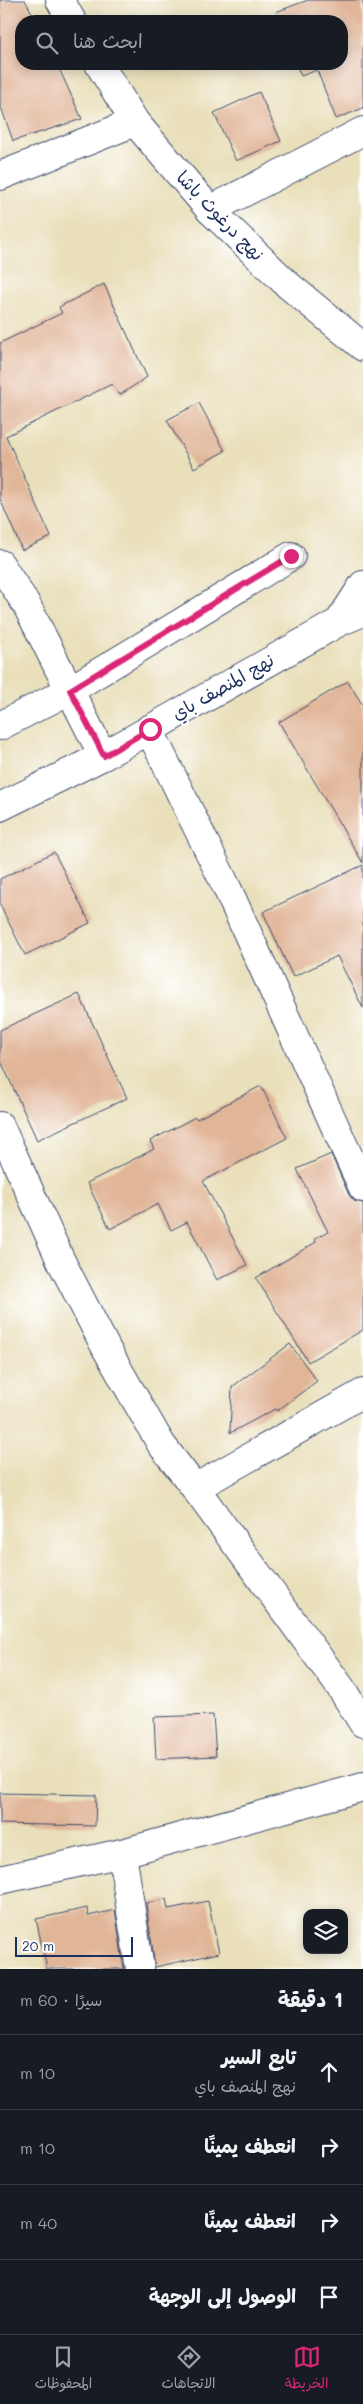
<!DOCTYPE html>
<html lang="ar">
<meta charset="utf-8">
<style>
body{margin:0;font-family:Mali,"Playpen Sans Arabic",sans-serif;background:#242831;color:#f1f3f6;direction:rtl}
.controls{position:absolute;right:15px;bottom:15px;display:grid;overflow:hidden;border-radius:10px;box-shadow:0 2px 12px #0003}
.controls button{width:45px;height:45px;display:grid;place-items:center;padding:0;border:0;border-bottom:1px solid #363941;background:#171b24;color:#f1f3f6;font:25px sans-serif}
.scale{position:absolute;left:15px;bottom:12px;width:118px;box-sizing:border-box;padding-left:5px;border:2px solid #1b2f5e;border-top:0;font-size:14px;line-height:18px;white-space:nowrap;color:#1b2f5e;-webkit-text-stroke:4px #fff;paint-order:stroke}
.stop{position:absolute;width:15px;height:15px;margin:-11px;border:4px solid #db2777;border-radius:50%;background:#fff}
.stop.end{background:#db2777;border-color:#fff;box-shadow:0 1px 5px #0008}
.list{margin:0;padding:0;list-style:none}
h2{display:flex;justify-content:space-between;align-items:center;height:65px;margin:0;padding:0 20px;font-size:21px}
h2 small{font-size:16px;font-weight:400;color:#9ea1a6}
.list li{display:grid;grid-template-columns:32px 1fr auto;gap:15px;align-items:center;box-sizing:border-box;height:75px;padding:0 20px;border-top:1px solid #363941}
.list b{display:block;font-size:19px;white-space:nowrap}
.list p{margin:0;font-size:16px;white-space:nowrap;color:#9ea1a6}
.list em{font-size:16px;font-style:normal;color:#9ea1a6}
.icon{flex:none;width:28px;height:28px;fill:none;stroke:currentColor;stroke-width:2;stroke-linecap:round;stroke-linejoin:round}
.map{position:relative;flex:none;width:363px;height:1969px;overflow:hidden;direction:ltr}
.search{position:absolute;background:#171b24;box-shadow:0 2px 12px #0003;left:15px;right:15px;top:15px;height:55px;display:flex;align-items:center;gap:12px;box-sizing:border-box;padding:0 18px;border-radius:20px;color:#9ea1a6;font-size:19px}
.sheet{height:365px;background:#171b24}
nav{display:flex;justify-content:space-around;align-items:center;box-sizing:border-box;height:70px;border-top:1px solid #363941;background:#171b24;font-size:14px;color:#9ea1a6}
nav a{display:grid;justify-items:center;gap:2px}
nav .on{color:#db2777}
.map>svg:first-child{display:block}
.building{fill:#e1b598}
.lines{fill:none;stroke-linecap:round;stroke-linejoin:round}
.minor-casing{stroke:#3a496c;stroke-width:30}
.secondary-casing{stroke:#3a496c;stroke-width:30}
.minor{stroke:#fff;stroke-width:28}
.secondary{stroke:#fff;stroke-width:28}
.route{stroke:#db2777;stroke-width:6}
.labels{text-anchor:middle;stroke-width:4.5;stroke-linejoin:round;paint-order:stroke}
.street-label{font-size:18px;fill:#1b2f5e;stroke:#fff}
</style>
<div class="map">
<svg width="363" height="1969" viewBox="0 0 363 1969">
<rect width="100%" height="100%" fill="#fff"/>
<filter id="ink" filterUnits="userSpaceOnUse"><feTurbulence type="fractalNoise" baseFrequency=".02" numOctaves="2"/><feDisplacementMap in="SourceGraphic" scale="10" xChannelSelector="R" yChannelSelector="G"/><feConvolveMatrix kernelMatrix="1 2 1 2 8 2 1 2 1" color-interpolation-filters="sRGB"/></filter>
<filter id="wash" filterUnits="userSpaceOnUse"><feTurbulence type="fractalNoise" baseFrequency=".0096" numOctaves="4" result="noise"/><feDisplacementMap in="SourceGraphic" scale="20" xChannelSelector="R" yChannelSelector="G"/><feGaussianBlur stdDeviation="1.12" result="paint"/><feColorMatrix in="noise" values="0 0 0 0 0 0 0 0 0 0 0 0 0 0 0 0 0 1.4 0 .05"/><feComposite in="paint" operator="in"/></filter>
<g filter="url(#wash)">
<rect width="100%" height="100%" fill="#e9dfba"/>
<g id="blocks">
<!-- building -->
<path class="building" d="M 0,0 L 25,0 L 36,21 L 21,21 L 21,64 L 57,64 L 82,119 L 13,141 L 0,104 Z
M 308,0 L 363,0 L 363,108 L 336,119 L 317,70 L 301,76 L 296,64 L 342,64 L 342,21 L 279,21 L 276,12 Z
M 259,92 L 281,141 L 236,161 L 214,113 Z
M 104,284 L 147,377 L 120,395 L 112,384 L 6,436 L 51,537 L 22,550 L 0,499 L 0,343 L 62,313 L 59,307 Z
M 199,403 L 225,451 L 194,468 L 167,420 Z
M 348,681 L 363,706 L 363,863 L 279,722 Z
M 54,852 L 90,923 L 25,955 L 0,905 L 0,879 Z
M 363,865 L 363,1008 L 337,956 L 293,977 L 263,912 Z
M 79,994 L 127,1098 L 37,1140 L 0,1059 L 0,1030 Z
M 261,1086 L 287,1138 L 203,1181 L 247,1265 L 217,1280 L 187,1222 L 171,1230 L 158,1204 L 110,1229 L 87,1183 L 154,1149 L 150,1141 L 195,1117 L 197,1119 Z
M 331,1154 L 349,1195 L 354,1201 L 363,1203 L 363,1330 L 308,1362 L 256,1278 L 316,1242 L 315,1238 L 328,1232 L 297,1169 Z
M 290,1344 L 317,1381 L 277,1411 L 275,1409 L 230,1433 L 232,1387 Z
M 213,1715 L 216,1756 L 156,1759 L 154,1717 Z
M 0,1793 L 96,1795 L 95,1826 L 0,1824 Z
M 166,1899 L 168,1909 L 208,1901 L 219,1953 L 155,1967 L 146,1903 Z
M 87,1908 L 88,1916 L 115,1910 L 124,1969 L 47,1969 L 36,1919 Z"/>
</g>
</g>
<g filter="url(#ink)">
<use href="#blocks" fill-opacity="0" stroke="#3a496c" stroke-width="1"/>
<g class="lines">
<!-- minor casing -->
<g class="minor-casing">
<path id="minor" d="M 0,176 L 135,122
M 210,210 L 363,131
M 0,564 L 26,604 L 103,756
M 0,726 L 70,690 L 291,556
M 149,729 L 228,890 L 363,1188
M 0,1126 L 61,1261 L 107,1350 L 161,1444 L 195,1488 L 341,1688 L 363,1723
M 195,1488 L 363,1393
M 122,1853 L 140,1969
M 0,1880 L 122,1853 L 363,1787"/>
</g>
<!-- secondary casing -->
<g class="secondary-casing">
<path id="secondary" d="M 60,0 L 72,21
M 99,64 L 135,122 L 210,210 L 288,285 L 363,347
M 339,622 L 363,585
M 0,807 L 103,756 L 339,622 L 363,612"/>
</g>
<!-- minor -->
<use href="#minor" class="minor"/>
<!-- secondary -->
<use href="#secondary" class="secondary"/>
</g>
</g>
<g class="lines" filter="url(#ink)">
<!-- route -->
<path class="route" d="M 150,729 L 104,756 L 70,690 L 291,556"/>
</g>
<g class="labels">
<!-- street labels -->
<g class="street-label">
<text transform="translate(220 216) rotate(46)" y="6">نهج درغوث باشا</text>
<text transform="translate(223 687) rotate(-30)" y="6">نهج المنصف باي</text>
</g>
</g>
</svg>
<div class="controls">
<button><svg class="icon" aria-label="layers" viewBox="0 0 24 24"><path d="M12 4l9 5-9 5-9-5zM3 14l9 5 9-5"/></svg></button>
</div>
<div class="scale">20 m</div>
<div class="stop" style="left:150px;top:729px"></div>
<div class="stop end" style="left:291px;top:556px"></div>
<div class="search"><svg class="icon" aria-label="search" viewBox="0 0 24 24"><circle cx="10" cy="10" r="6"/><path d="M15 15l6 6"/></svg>ابحث هنا</div>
</div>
<section class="sheet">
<h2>1 دقيقة<small>سيرًا · 60 m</small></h2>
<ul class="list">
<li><svg class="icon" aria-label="ahead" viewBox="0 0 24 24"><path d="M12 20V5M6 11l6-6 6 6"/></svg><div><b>تابع السير</b><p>نهج المنصف باي</p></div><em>10 m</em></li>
<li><svg class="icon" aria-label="right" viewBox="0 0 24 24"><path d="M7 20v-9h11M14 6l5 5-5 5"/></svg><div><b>انعطف يمينًا</b></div><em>10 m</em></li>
<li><svg class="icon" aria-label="right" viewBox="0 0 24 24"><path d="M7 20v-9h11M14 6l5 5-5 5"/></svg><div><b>انعطف يمينًا</b></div><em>40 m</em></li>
<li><svg class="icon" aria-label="arrive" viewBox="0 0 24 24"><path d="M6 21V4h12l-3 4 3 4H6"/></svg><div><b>الوصول إلى الوجهة</b></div></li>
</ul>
</section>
<nav>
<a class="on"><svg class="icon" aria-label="map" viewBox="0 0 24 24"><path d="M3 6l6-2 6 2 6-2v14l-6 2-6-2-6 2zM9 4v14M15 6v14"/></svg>الخريطة</a>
<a><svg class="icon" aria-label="directions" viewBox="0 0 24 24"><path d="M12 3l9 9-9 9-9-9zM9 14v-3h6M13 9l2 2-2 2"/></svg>الاتجاهات</a>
<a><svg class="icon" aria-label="saved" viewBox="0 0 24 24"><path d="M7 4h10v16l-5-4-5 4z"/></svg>المحفوظات</a>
</nav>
